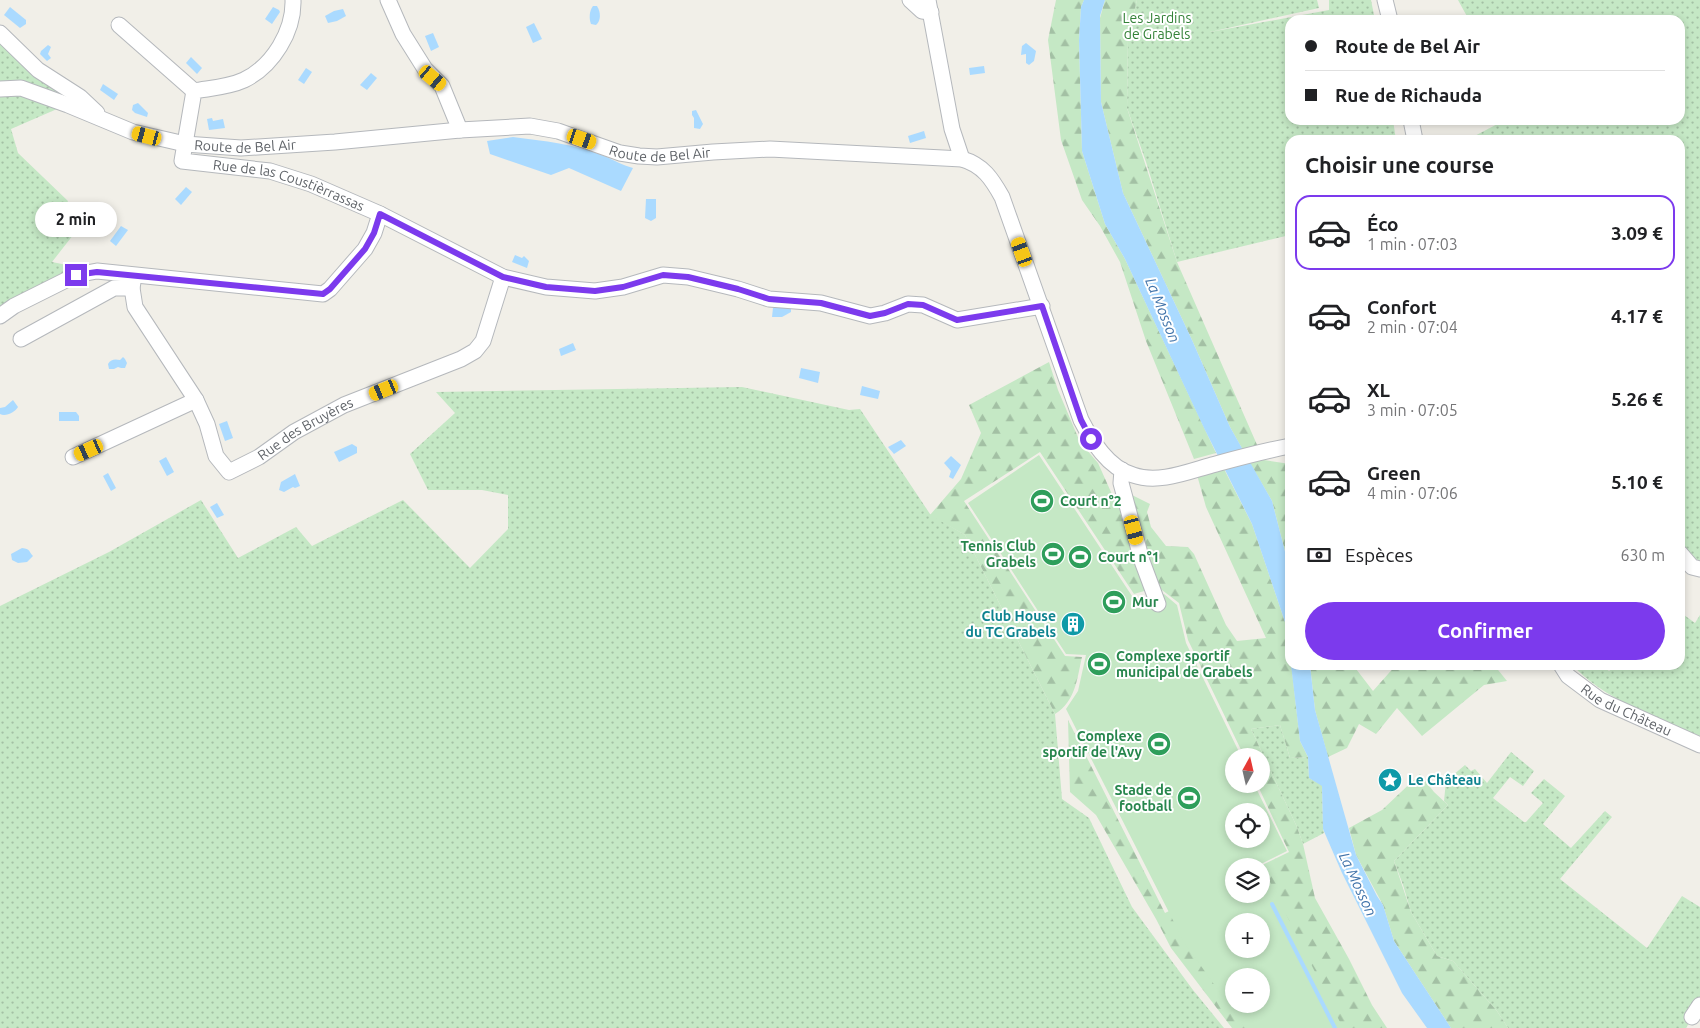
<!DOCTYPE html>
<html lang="fr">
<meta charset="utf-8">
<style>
body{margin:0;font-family:Ubuntu,sans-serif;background:#f6f6f6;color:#202124;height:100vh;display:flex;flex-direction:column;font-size:19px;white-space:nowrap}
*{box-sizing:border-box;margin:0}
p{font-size:16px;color:#757577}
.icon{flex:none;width:28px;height:28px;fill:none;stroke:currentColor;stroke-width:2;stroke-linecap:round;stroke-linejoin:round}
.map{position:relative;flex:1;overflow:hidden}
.side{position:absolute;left:1285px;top:135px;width:400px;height:535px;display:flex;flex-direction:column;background:#fff;border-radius:15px;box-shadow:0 2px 8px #0003}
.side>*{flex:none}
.top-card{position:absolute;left:1285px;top:15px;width:400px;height:110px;border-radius:15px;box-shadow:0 2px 8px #0003;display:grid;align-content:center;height:110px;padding:0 20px;background:#fff}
.needle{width:32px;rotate:8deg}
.buttons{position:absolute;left:1225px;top:748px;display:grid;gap:10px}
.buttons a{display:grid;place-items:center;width:45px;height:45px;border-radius:50%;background:#fff;box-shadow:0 2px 8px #0003;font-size:25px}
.end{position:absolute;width:22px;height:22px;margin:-11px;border:6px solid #7c3aed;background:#fff;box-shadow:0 0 0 2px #fff}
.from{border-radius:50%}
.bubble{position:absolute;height:35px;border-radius:18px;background:#fff;box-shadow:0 2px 8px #0003;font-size:16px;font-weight:600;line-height:35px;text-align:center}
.car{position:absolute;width:15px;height:30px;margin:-15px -8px;border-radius:6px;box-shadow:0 0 4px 1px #0007;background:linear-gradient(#f5c518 24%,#345 0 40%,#f5c518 0 76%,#345 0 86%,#f5c518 0)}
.top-card b{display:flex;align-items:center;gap:18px;height:48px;font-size:19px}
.top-card b+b{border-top:1px solid #e0e0e0}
.top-card i{width:12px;height:12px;background:#202124}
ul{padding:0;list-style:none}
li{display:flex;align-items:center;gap:15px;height:75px;margin:0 10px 8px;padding:0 10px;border:2px solid transparent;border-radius:15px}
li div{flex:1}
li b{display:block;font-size:19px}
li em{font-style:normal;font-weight:600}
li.active{border-color:#7c3aed}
li>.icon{width:45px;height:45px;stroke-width:1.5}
h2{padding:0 20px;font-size:22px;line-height:60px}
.pay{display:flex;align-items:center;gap:12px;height:55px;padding:0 20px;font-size:19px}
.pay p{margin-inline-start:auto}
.button{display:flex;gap:10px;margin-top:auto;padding:10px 20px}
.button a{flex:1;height:58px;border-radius:30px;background:#7c3aed;color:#fff;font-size:20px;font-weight:600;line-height:58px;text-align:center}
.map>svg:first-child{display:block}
.green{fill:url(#green-dots)}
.forest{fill:url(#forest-firs)}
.pitch{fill:#c5e8c5;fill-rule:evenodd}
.water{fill:#aadaff}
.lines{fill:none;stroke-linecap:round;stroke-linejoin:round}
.stream{stroke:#aadaff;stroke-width:4}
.minor-casing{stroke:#b5b8bc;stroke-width:17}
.minor{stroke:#fff;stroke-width:15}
.route{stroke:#7c3aed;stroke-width:6}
.labels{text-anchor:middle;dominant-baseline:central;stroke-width:4;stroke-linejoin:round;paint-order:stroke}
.park-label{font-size:14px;fill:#348238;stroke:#fff}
.street-label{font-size:14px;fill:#5f6368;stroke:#fff}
.leisure-label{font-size:14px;font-weight:bold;fill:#27864d;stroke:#fff;text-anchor:start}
.culture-label{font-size:14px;font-weight:bold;fill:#0d838f;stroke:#fff;text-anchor:end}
.water-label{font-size:15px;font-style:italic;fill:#4174aa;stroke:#fff}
</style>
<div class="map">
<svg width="1700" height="1028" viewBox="0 0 1700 1028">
<defs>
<pattern id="green-dots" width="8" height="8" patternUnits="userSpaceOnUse" patternTransform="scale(1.25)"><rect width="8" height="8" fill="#c5e8c5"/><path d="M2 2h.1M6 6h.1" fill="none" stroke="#a3c0a4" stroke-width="1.8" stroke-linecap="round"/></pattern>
<pattern id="forest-firs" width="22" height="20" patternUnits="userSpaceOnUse" patternTransform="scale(1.25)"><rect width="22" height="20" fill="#c5e8c5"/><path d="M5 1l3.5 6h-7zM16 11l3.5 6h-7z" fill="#a3c0a4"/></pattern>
</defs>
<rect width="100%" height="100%" fill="#f1efe8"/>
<g class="green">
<path d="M1137,0h180l2,8 -109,24 119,-22v-10h42l4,20h-85v100h103l3,20h-106v95l-113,27 -31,-100 -19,-54 1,-72z"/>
<path d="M1458,0h242v565l-2,-5 -6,-1 -12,3v-422h-213l38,-20h175v-100h-211z"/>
<path d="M0,26l30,30 48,32 -21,21 -46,20 7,24 50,48 -3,7 19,13 -32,41 30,6 -82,43z"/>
<path d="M742,387l107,23 11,-1 70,105 35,21 90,179 7,85 27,19 43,89 61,83 31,38h-1224v-422l109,-54 92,-52 37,58 58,-31 16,19 91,-46 67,68 38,-39v-34l-26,-5h-54l-18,-36 45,-41 -19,-21z"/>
<path d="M1680,612l15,11 5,-8v121c-38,-16 -101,-39 -127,-71h29l7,6 8,-6h63z"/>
<path d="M1280,725l10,33 18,-1 1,21 13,7 1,44 1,4 -21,11 -6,-17 -46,-98z"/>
<path d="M1511,752l23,19 -11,15 -13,-9 -17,21 31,24h2l17,-19 -12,-10 13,-14 21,17 -22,28 28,24 34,-37 7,6 -52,62 87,69 35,-52 18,11v92l-9,21 -5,8h-178l-11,-17 -44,-50 -16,-5 -26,-44 -8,-27 -9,-24 54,-56 -4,-4 2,-20 19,-16 6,6 4,-2 12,14z"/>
</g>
<g class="forest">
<path d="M1056,0h28l-3,7 -2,33 3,111 23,73 20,35 91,194 -22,6 -48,-118 -26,-79 -20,-36 -18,-26 -21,-60 -13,-100z"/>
<path d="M1105,0h32l-9,36 -1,72 50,154 81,185 -14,5 -14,-25 -38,-87 -69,-147 -22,-91 -1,-84z"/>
<path d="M1049,362l9,28 22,52 18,21 17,38 13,-8 22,11 -3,8 4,15 15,19 22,1 6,7 32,71 11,16 29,-3 -60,-131 -9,-32 27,-6 28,55 35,104 13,113 8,16 -18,1 -10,-33 -29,4 46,98 6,17 12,54 34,61 23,46 15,23h-47l-80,-162 29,-14 -32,-68h4v-28h-17l-56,-116 -9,-37 -21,-16 -24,7 -94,-142 -76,49 101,155 17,1c-5,21 -6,44 -27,57l-90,-179 -35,-20 31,-36 20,-46 -12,-28z"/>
<path d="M1264,460l26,4v107l-18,-70 -22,-38 5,-2z"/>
<path d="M1310,665h43l20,26 23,-26h98l13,16 -23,4 -62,51 -25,-28 -21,26 -17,-10 -12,24 -19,9 -13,-47z"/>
<path d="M1068,720l97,193 69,-34v15l-29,20 29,62v28l30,24h-32l-61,-80 -15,-29 -60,-104 -26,-23z"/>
<path d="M1420,774l14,18 14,13 -54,56 17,51 26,44 16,5 44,50 11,17h-57l-57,-87 -11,-36 -27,-50 -7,-27 33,-18z"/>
</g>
<path class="pitch" d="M1039,455l93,141 16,4 16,-6 13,11 9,38 55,113h-7v28h20l33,67 -26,13 82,164h-98l-61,-86 -118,-233 12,-18 8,-36 -20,-1 -98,-151zM1234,811h27v28h-27zM1234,866h27v28h-27zM1234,921h27v28h-27zM1234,976h27v28h-27z"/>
<g class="water">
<path d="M1084,0h21l-5,16 1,86 22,91 69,147 38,87 42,74 18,70v86l-3,-29 -35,-104 -48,-96 -79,-169 -20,-35 -23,-73 -3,-111 2,-33z"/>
<path d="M593,6h4c4,6 4,15 -1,19l-5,-1c-2,-5 -2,-13 2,-18z"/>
<path d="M10,7l16,13v4l-6,4 -16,-13z"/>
<path d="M273,7l6,3 1,2 -8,12 -7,-5z"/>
<path d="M343,9l3,7 -9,5 -9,2 -3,-7 9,-5z"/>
<path d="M534,23l8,16 -9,4 -7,-16z"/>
<path d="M433,33l6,14 -8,4 -6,-15z"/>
<path d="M1026,43l10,8 -2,10 -5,4 -3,-2v-9l-5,1 1,-9z"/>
<path d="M48,45l3,2 -3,7 3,4 -4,3 -7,-7 1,-3z"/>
<path d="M191,57l11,11 -5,6 -11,-11z"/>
<path d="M984,66l1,7 -15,2 -1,-7z"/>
<path d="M306,68l6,4 -8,12 -6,-4z"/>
<path d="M371,73l6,5 -10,12 -7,-5z"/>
<path d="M103,84l15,10 -4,6 -14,-10z"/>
<path d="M138,103l10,10 -1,4 -12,-4 -3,-3 1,-5z"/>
<path d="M696,110l7,14 -3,5 -6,-1v-10l-2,-3v-4z"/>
<path d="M212,118l1,3 10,-2 2,9 -16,2 -2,-11z"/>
<path d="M924,131l2,7 -16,5 -2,-7z"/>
<path d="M513,137c30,4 63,7 91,19 10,4 18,9 29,12l-12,23 -52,-23 -18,7 -61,-21 -3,-13z"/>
<path d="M186,187l6,5 -11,13 -6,-6z"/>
<path d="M646,199h10v19l-5,3 -6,-3z"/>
<path d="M121,226l7,4 -12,16 -6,-5z"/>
<path d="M515,255l7,3 2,-2 5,5 -2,7 -15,-6z"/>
<path d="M791,307v5l-9,5h-10l1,-9z"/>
<path d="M573,343l3,7 -15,6 -2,-7z"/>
<path d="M123,357l2,2 2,4 -2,5h-4l-3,-1 -4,2h-5l-1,-5c3,-5 7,-5 12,-4z"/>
<path d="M801,368l19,4 -2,11 -19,-5z"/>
<path d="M862,386l18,5 -2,8 -18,-4z"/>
<path d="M13,400l5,7c-3,5 -12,10 -18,7v-6l5,-1z"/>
<path d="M59,412h17l3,4v5h-20z"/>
<path d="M227,421l6,17 -8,3 -6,-17z"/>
<path d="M901,440l5,6 -12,8 -6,-7z"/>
<path d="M352,444l5,3v6l-18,9 -5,-10z"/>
<path d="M951,456l10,9 -8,14 -4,-2 2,-6 -7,-8z"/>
<path d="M166,457l8,15 -7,4 -8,-15z"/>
<path d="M108,473l8,15 -5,3 -8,-15z"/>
<path d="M295,474l5,12 -5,2 -2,-1 -9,5 -5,-2 2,-8z"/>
<path d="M217,503l7,12 -7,3 -7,-11z"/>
<path d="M22,548c9,1 6,3 11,8l-6,6 -9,1 -6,-3 -1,-6z"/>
<path d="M1291,665h19l5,45 41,145 21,41 6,9 11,36 57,87h-24l-25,-35 -60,-120 -19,-44 -1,-43 -13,-8 -1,-21 -8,-16z"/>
</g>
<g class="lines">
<path class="stream" d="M1272,904l63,124"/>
<g class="minor-casing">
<g id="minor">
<path id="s1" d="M293,0c1,31 -20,66 -49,80 -15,7 -33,8 -50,11l-12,70 88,10 41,13 69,30 123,63 43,10 49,4 28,-4 40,-12 25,2 50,12 31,10 52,4 49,13 15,-3 23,-9 15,1 34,15 85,-14"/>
<path d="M388,0l15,34 22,35 17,17 18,44"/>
<path d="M910,0l12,11 9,1"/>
<path d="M928,0l24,129 10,30"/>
<path d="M1385,0l5,20"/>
<path d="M119,25l75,66"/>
<path d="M0,33l38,37 42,27 17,16"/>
<path id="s2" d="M0,89l21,-1 47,17 65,27 52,12 56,4 94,-6 125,-12 70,-4 28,5 62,22 19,3 18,1 56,-5 57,-3 192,10c21,6 30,20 40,38l79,223c11,21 27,48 52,55 25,9 54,-3 79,-10 26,-7 51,-14 78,-19"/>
<path d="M1411,120l4,20"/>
<path id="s3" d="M134,276l-2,12 3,19 61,93 11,24 9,32 13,16 30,-15 35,-25 50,-27 117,-46 14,-8 8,-10 20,-64"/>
<path d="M0,316l14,-10 62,-31 21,-4 226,23 7,-5 35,-40 9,-16 6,-19"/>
<path d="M21,339l93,-51h18"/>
<path d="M73,457l123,-57"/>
<path d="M1122,470l-1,13 21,78 16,43"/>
<path d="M1680,553l12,14 8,2"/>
<path id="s4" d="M1561,665l7,11 32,24 100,45"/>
<path d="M1692,1017l8,-12"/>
</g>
</g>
<use href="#minor" class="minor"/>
</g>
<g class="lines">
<path class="route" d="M76,275l21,-3 226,22 7,-5 35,-40 9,-16 6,-19 123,63 43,10 49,4 28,-4 40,-12 25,2 50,12 31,10 52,4 49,13 15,-3 23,-9 15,1 34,15 85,-14 39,114 10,19"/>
</g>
<defs>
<g id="stadium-disc" transform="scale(1.25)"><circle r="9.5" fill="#2e9e5b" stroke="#fff"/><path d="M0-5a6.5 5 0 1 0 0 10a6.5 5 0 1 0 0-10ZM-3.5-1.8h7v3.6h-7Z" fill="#fff"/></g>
<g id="building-disc" transform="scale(1.25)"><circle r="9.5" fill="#0f9aa8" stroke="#fff"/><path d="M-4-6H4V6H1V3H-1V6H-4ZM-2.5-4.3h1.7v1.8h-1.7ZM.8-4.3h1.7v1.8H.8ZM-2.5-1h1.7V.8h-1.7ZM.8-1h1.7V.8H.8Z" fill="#fff"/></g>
<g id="sight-disc" transform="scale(1.25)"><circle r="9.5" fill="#0f9aa8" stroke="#fff"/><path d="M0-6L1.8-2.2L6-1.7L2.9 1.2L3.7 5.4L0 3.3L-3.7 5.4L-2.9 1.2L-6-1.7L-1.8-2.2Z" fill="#fff"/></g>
</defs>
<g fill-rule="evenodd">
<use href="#stadium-disc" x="1042" y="501"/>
<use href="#stadium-disc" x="1053" y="554"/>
<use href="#stadium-disc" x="1080" y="557"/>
<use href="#stadium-disc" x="1114" y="602"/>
<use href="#building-disc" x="1073" y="624"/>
<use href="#stadium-disc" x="1099" y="664"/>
<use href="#stadium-disc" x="1159" y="744"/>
<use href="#sight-disc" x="1390" y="780"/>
<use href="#stadium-disc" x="1189" y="798"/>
</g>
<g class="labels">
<g class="park-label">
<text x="1157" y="18">Les Jardins<tspan x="1157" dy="16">de Grabels</tspan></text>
</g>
<g class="street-label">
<text stroke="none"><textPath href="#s2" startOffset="255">Route de Bel Air</textPath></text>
<text stroke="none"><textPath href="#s2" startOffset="675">Route de Bel Air</textPath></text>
<text stroke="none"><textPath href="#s1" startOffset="331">Rue de las Coustièrrassas</textPath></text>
<text stroke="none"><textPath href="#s3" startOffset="311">Rue des Bruyères</textPath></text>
<text stroke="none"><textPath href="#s4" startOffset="81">Rue du Château</textPath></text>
</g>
<g class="leisure-label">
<text x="1060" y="501">Court n°2</text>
<text x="1036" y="546" text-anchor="end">Tennis Club<tspan x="1036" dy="16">Grabels</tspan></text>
<text x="1098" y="557">Court n°1</text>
<text x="1132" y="602">Mur</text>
<text x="1116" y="656">Complexe sportif<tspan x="1116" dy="16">municipal de Grabels</tspan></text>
<text x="1142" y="736" text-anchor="end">Complexe<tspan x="1142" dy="16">sportif de l'Avy</tspan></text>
<text x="1172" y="790" text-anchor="end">Stade de<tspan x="1172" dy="16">football</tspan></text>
</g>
<g class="culture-label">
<text x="1056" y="616">Club House<tspan x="1056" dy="16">du TC Grabels</tspan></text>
<text x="1408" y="780" text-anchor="start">Le Château</text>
</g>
<g class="water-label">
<text transform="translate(1163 310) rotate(68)">La Mosson</text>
<text transform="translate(1358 884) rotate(65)">La Mosson</text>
</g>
</g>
</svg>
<div class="buttons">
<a><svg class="needle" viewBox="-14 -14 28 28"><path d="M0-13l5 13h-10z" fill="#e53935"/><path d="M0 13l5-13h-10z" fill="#757577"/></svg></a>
<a><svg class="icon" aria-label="locate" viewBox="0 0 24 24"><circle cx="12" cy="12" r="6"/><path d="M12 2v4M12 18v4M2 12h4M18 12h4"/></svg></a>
<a><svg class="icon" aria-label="layers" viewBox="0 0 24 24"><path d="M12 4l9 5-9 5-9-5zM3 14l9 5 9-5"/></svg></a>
<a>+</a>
<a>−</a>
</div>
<i class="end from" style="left:1091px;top:439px"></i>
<i class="end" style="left:76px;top:275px"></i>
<div class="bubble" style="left:35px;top:202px;width:82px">2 min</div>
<i class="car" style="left:433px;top:78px;rotate:130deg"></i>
<i class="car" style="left:147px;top:136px;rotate:285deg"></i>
<i class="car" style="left:582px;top:139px;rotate:109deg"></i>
<i class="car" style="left:1022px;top:252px;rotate:340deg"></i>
<i class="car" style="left:384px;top:390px;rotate:248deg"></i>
<i class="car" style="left:89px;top:450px;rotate:246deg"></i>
<i class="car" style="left:1134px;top:530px;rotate:165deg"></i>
<div class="top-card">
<b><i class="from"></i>Route de Bel Air</b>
<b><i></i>Rue de Richauda</b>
</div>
<section class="side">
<h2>Choisir une course</h2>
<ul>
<li class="active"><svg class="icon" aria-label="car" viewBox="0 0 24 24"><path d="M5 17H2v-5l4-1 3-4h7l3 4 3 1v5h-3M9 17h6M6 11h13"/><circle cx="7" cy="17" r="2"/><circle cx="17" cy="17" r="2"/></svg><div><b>Éco</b><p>1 min · 07:03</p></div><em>3.09 €</em></li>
<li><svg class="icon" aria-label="car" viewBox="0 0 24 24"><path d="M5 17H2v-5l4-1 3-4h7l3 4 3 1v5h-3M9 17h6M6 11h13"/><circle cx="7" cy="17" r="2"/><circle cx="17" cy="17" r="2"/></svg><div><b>Confort</b><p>2 min · 07:04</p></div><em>4.17 €</em></li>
<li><svg class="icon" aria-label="car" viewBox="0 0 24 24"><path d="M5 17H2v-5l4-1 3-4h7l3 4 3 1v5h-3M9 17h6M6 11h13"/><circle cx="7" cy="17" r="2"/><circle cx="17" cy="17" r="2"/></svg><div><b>XL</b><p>3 min · 07:05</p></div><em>5.26 €</em></li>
<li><svg class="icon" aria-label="car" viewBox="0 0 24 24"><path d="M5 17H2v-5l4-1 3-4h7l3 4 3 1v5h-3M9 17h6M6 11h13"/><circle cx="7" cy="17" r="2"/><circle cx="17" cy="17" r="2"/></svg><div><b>Green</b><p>4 min · 07:06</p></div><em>5.10 €</em></li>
</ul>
<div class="pay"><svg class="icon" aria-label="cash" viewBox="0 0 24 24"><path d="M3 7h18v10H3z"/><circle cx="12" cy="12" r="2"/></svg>Espèces<p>630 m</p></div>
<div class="button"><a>Confirmer</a></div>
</section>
</div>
